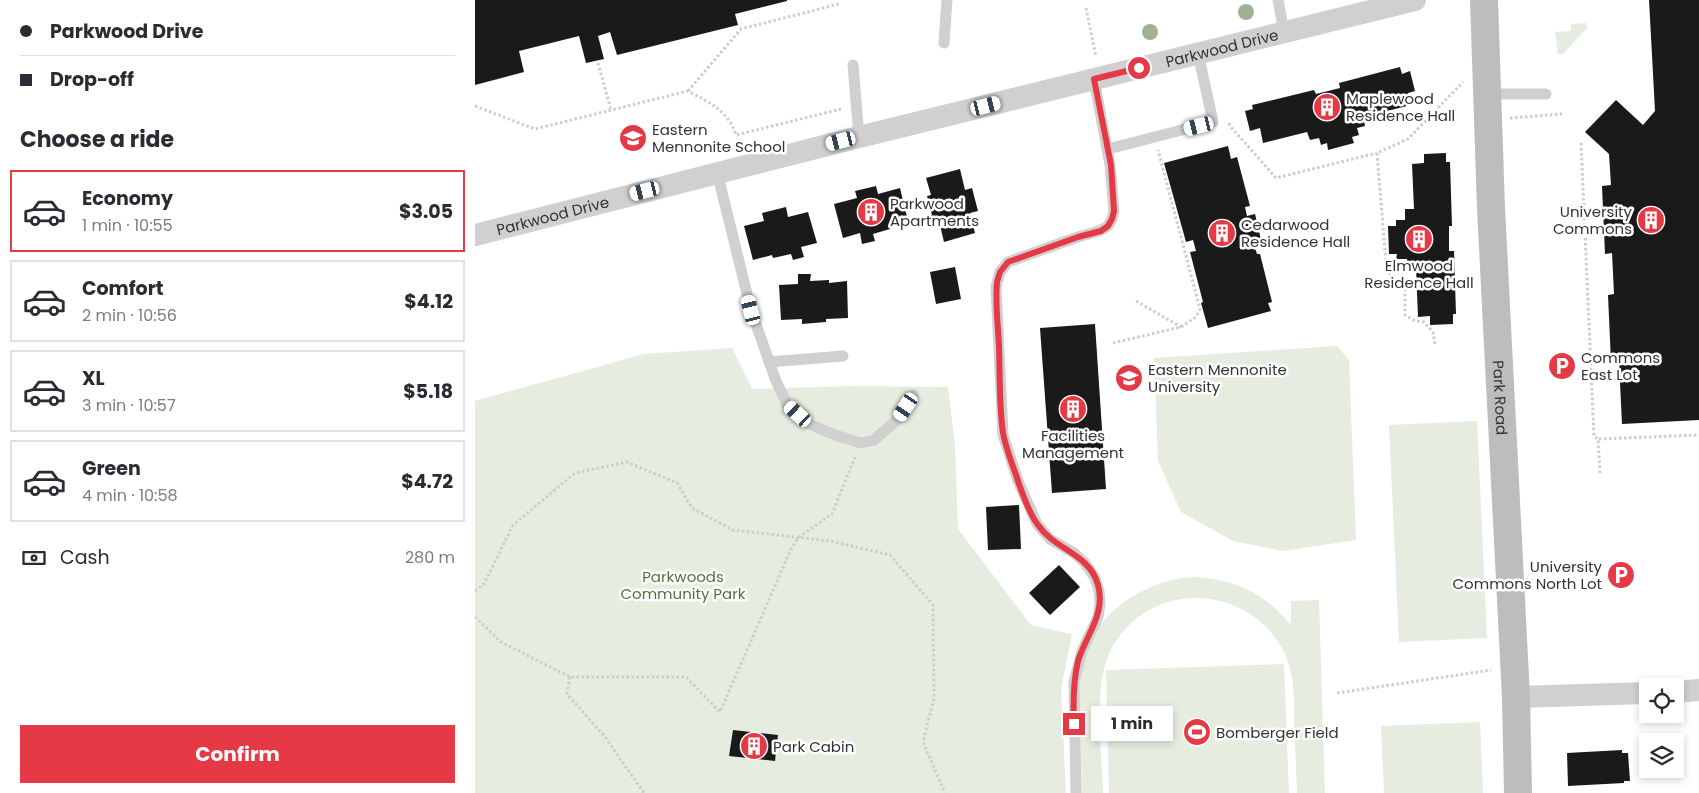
<!DOCTYPE html>
<meta charset="utf-8">
<style>
body{margin:0;font-family:Poppins,sans-serif;background:#f2f2f3;color:#2b2b33;height:100vh;display:flex;flex-direction:column;font-size:19px;white-space:nowrap}
*{box-sizing:border-box;margin:0}
p{font-size:16px;color:#7c7c81}
.icon{flex:none;width:28px;height:28px;fill:none;stroke:currentColor;stroke-width:2;stroke-linecap:round;stroke-linejoin:round}
.map{position:relative;flex:1;overflow:hidden}
.sheet{display:flex;flex-direction:column;background:#fff;width:475px}
.sheet>*{flex:none}
.top-card{display:grid;align-content:center;height:110px;padding:0 20px;background:#fff}
.fabs{position:absolute;left:1164px;top:678px;display:grid;gap:10px}
.fabs a{display:grid;place-items:center;width:45px;height:45px;border-radius:0px;background:#fff;box-shadow:0 2px 8px #0003;font-size:25px}
.end{position:absolute;width:22px;height:22px;margin:-11px;border:6px solid #e63946;background:#fff;box-shadow:0 0 0 2px #fff}
.from{border-radius:50%}
.bubble{position:absolute;height:35px;border-radius:0px;background:#fff;box-shadow:0 2px 8px #0003;font-size:16px;font-weight:700;line-height:35px;text-align:center}
.car{position:absolute;width:15px;height:30px;margin:-15px -8px;border-radius:6px;box-shadow:0 0 4px 1px #0007;background:linear-gradient(#fff 24%,#345 0 40%,#fff 0 76%,#345 0 86%,#fff 0)}
.top-card b{display:flex;align-items:center;gap:18px;height:48px;font-size:19px}
.top-card b+b{border-top:1px solid #e1e1e2}
.top-card i{width:12px;height:12px;background:#2b2b33}
ul{padding:0;list-style:none}
li{display:flex;align-items:center;gap:15px;height:82px;margin:0 10px 8px;padding:0 10px;border:2px solid #e1e1e2;border-radius:0px}
li div{flex:1}
li b{display:block;font-size:19px}
li em{font-style:normal;font-weight:700}
li.active{border-color:#e63946}
li>.icon{width:45px;height:45px;stroke-width:1.5}
h2{padding:0 20px;font-size:22px;line-height:60px}
.pay{display:flex;align-items:center;gap:12px;height:55px;padding:0 20px;font-size:19px}
.pay p{margin-inline-start:auto}
.action{display:flex;gap:10px;margin-top:auto;padding:10px 20px}
.action a{flex:1;height:58px;border-radius:0px;background:#e63946;color:#fff;font-size:20px;font-weight:700;line-height:58px;text-align:center}
main{display:flex;flex:1;min-height:0}
.map>svg:first-child{display:block}
.green{fill:#e6ecdf}
.building{fill:#1a1a1a}
.lines{fill:none;stroke-linecap:round;stroke-linejoin:round}
.path{stroke:#cdcdcd;stroke-width:3;stroke-dasharray:2.5 2.5;stroke-linecap:butt}
.lane{stroke:#d0d0d0;stroke-width:11}
.street{stroke:#d0d0d0;stroke-width:22}
.secondary{stroke:#bdbdbd;stroke-width:28}
.tree{fill:#a2b095}
.route{stroke:#e63946;stroke-width:6}
.labels{text-anchor:middle;dominant-baseline:central;stroke-width:5;stroke-linejoin:round;paint-order:stroke}
.street-label{font-size:15px;fill:#333;stroke:#fff}
.poi-label{font-size:15px;fill:#333;stroke:#fff;text-anchor:start}
.park-label{font-size:15px;fill:#56703f;stroke:#fff}
</style>
<main>
<section class="sheet">
<div class="top-card">
<b><i class="from"></i>Parkwood Drive</b>
<b><i></i>Drop-off</b>
</div>
<h2>Choose a ride</h2>
<ul>
<li class="active"><svg class="icon" aria-label="car" viewBox="0 0 24 24"><path d="M5 17H2v-5l4-1 3-4h7l3 4 3 1v5h-3M9 17h6M6 11h13"/><circle cx="7" cy="17" r="2"/><circle cx="17" cy="17" r="2"/></svg><div><b>Economy</b><p>1 min · 10:55</p></div><em>$3.05</em></li>
<li><svg class="icon" aria-label="car" viewBox="0 0 24 24"><path d="M5 17H2v-5l4-1 3-4h7l3 4 3 1v5h-3M9 17h6M6 11h13"/><circle cx="7" cy="17" r="2"/><circle cx="17" cy="17" r="2"/></svg><div><b>Comfort</b><p>2 min · 10:56</p></div><em>$4.12</em></li>
<li><svg class="icon" aria-label="car" viewBox="0 0 24 24"><path d="M5 17H2v-5l4-1 3-4h7l3 4 3 1v5h-3M9 17h6M6 11h13"/><circle cx="7" cy="17" r="2"/><circle cx="17" cy="17" r="2"/></svg><div><b>XL</b><p>3 min · 10:57</p></div><em>$5.18</em></li>
<li><svg class="icon" aria-label="car" viewBox="0 0 24 24"><path d="M5 17H2v-5l4-1 3-4h7l3 4 3 1v5h-3M9 17h6M6 11h13"/><circle cx="7" cy="17" r="2"/><circle cx="17" cy="17" r="2"/></svg><div><b>Green</b><p>4 min · 10:58</p></div><em>$4.72</em></li>
</ul>
<div class="pay"><svg class="icon" aria-label="cash" viewBox="0 0 24 24"><path d="M3 7h18v10H3z"/><circle cx="12" cy="12" r="2"/></svg>Cash<p>280 m</p></div>
<div class="action"><a>Confirm</a></div>
</section>
<div class="map">
<svg width="1224" height="793" viewBox="0 0 1224 793">
<rect width="100%" height="100%" fill="#fff"/>
<g class="green">
<path d="M1111,23l1,3 -1,3 -23,25h-5l-3,-22 16,-1v-7z"/>
<path d="M862,346l12,14 7,180 -73,11 -50,-10 -52,-29 -23,-51 -4,-103z"/>
<path d="M257,348l20,41 96,-3 100,1 7,59 3,83 73,96 41,9 -11,55 5,104h-591v-392l169,-47z"/>
<path d="M1002,421l10,217 -88,4 -10,-217z"/>
<path d="M718,577c41,2 71,15 98,48v-24l28,-1 6,193h-28c-1,-25 -2,-51 -3,-76 0,-18 0,-36 -5,-53 -29,-82 -143,-90 -180,-10 -16,34 -7,101 -6,139h-21l-3,-105c2,-16 5,-31 11,-45 17,-39 62,-63 103,-66z"/>
<path d="M809,664l5,129h-180l-3,-123z"/>
<path d="M1005,722l3,71h-99l-3,-67z"/>
</g>
<g class="building">
<path d="M0,0h312v1l-52,13 3,11 -121,30 -7,-23 -12,4 6,23 -18,4 -7,-27 -60,15 5,21 -49,13z"/>
<path d="M1174,0h50v420l-77,4 -3,-62h-8l-3,-67 6,-1 -2,-41 -7,1 -3,-68 9,-1 -2,-31 -24,-22 31,-32 27,25 12,-14z"/>
<path d="M925,67l2,7 8,-3 5,20 -7,2 3,12 -48,12 2,9 -8,2 2,7 -7,2 2,6 -26,7 -1,-7 -6,2 -2,-7 -9,2 -3,-8 -44,11 -3,-15 -10,3 -5,-20 8,-2 -1,-4 62,-15 2,4 24,-6 -1,-5z"/>
<path d="M753,146l3,13 6,-2 13,49 -5,1 2,9 8,-2 6,26 -8,2 4,12h3l12,48 -4,1 3,8 -63,17 -7,-25 2,-1 -13,-50 6,-1 -3,-11 -7,2 -22,-79z"/>
<path d="M971,153v9h4l2,64h-3v25h5l2,63h-3v10l-23,1v-9l-12,1 -2,-49 -9,1v-10h-11l1,-5h-8l-1,-28h8v-6h9v-11h9l-2,-45 12,-1v-9z"/>
<path d="M485,169l5,21 7,-2 6,23 -8,2 5,20 -31,9 -4,-17 -11,3 -3,-12 6,-1 -5,-19 4,-1 -5,-17z"/>
<path d="M401,186l2,8 22,-6 8,33 -19,5 1,3 -17,5 2,7 -13,3 -2,-11 -17,5 -9,-34 23,-6 -2,-7z"/>
<path d="M311,207l2,10 20,-5 9,31 -16,4 3,10 -11,3 -2,-6 -18,4 -1,-3 -19,5 -9,-34 20,-5 -2,-8z"/>
<path d="M480,267l6,32 -25,5 -6,-32z"/>
<path d="M323,274h13l-1,7 19,-1v3l18,-2 1,37 -22,1v3l-24,2v-5l-21,1 -2,-35 19,-1z"/>
<path d="M620,324l11,165 -54,4 -12,-165z"/>
<path d="M544,505l2,44 -33,1 -2,-43z"/>
<path d="M584,565l21,22 -30,28 -21,-22z"/>
<path d="M258,730l45,5 -3,26 -46,-5z"/>
<path d="M1147,750v3h6l2,28h-6v2l-56,3 -1,-33z"/>
</g>
<g class="lines">
<g class="path">
<path d="M611,8l10,49"/>
<path d="M123,63l13,47"/>
<path d="M213,91l53,-62 98,-25"/>
<path d="M0,106l60,23 153,-38c23,13 39,18 48,44l105,-26"/>
<path d="M1035,118l52,-4"/>
<path d="M754,123l1,3 46,52 101,-25"/>
<path d="M1106,143l13,293 4,3"/>
<path d="M661,301l45,26"/>
<path d="M638,343l68,-16 15,-10 4,-8 -42,-159"/>
<path d="M960,344l-2,-12 -9,-10 -9,-1 -10,-6v-29l-14,-8 -5,-15 -9,-110 31,-14 55,-57"/>
<path d="M1125,473l-2,-34 101,-4"/>
<path d="M0,591l9,-7 29,-59 62,-52 52,-11 50,21 15,25 41,22 97,11 60,14 43,50 1,93 -11,44 22,51"/>
<path d="M0,617l26,25 69,35h116l34,35 72,-165 7,-10 33,-23 23,-57"/>
<path d="M95,677l-3,17 38,43 39,56"/>
<path d="M862,693l154,-23"/>
</g>
<g class="lane">
<path d="M803,0l6,32"/>
<path d="M469,43l3,-43"/>
<path d="M378,65l6,72"/>
<path d="M1013,94h58"/>
<path d="M633,149l105,-27 -15,-69"/>
<path d="M242,172l34,138 25,71 11,23 22,20 26,11 26,8 13,-3 24,-21 15,-24"/>
<path d="M294,362l74,-6"/>
<path d="M601,793l-2,-111 8,-31 16,-34 2,-13 -1,-13 -4,-13 -10,-15 -11,-10 -24,-14 -13,-15 -19,-43 -15,-46 -7,-148 4,-15 8,-10 70,-25 21,-6 9,-5 4,-7 2,-8 -4,-46 -16,-86"/>
</g>
<g class="street">
<path id="s1" d="M0,235l384,-98 556,-137"/>
<path d="M1200,692l24,-2"/>
<path d="M1041,697l131,-4"/>
</g>
<path class="secondary" id="s2" d="M1009,0l7,208 25,489 2,96"/>
</g>
<g class="tree">
<circle cx="771" cy="12" r="8"/>
<circle cx="675" cy="32" r="8"/>
</g>
<g class="lines">
<path class="route" d="M599,724c-1,-21 -1,-42 4,-63 8,-26 28,-47 20,-76 -8,-31 -43,-35 -60,-60 -9,-12 -14,-27 -19,-41 -5,-16 -13,-34 -16,-51 -4,-28 -3,-58 -4,-87 -1,-21 -4,-43 -2,-64l3,-10 8,-10 70,-25 23,-6 7,-5 4,-7 2,-8 -3,-46 -17,-86 45,-11"/>
</g>
<defs>
<g id="building-disc" transform="scale(1.4375)"><circle r="9.5" fill="#e63946" stroke="#fff"/><path d="M-4-6H4V6H1V3H-1V6H-4ZM-2.5-4.3h1.7v1.8h-1.7ZM.8-4.3h1.7v1.8H.8ZM-2.5-1h1.7V.8h-1.7ZM.8-1h1.7V.8H.8Z" fill="#fff"/></g>
<g id="school-disc" transform="scale(1.4375)"><circle r="9.5" fill="#e63946" stroke="#fff"/><path d="M0-5L7-2L0 1L-7-2ZM-4 1L0 2.5L4 1V4Q0 6-4 4Z" fill="#fff"/></g>
<g id="parking-disc" transform="scale(1.4375)"><circle r="9.5" fill="#e63946" stroke="#fff"/><path d="M-3.5-5.5H1a3.5 3.5 0 0 1 0 7H-1V5.5H-3.5ZM-1-3.4V-.6H.8a1.4 1.4 0 0 0 0-2.8Z" fill="#fff"/></g>
<g id="university-disc" transform="scale(1.4375)"><circle r="9.5" fill="#e63946" stroke="#fff"/><path d="M0-5L7-2L0 1L-7-2ZM-4 1L0 2.5L4 1V4Q0 6-4 4Z" fill="#fff"/></g>
<g id="stadium-disc" transform="scale(1.4375)"><circle r="9.5" fill="#e63946" stroke="#fff"/><path d="M0-5a6.5 5 0 1 0 0 10a6.5 5 0 1 0 0-10ZM-3.5-1.8h7v3.6h-7Z" fill="#fff"/></g>
</defs>
<g fill-rule="evenodd">
<use href="#building-disc" x="852" y="107"/>
<use href="#school-disc" x="158" y="138"/>
<use href="#building-disc" x="396" y="212"/>
<use href="#building-disc" x="1176" y="220"/>
<use href="#building-disc" x="747" y="233"/>
<use href="#building-disc" x="944" y="239"/>
<use href="#parking-disc" x="1087" y="366"/>
<use href="#university-disc" x="654" y="378"/>
<use href="#building-disc" x="598" y="409"/>
<use href="#parking-disc" x="1146" y="575"/>
<use href="#stadium-disc" x="722" y="732"/>
<use href="#building-disc" x="279" y="746"/>
</g>
<g class="labels">
<g class="street-label">
<text stroke="none"><textPath href="#s1" startOffset="770">Parkwood Drive</textPath></text>
<text stroke="none"><textPath href="#s1" startOffset="80">Parkwood Drive</textPath></text>
<text stroke="none"><textPath href="#s2" startOffset="398">Park Road</textPath></text>
</g>
<g class="poi-label">
<text x="871" y="98">Maplewood<tspan x="871" dy="17">Residence Hall</tspan></text>
<text x="177" y="129">Eastern<tspan x="177" dy="17">Mennonite School</tspan></text>
<text x="415" y="203">Parkwood<tspan x="415" dy="17">Apartments</tspan></text>
<text x="1157" y="211" text-anchor="end">University<tspan x="1157" dy="17">Commons</tspan></text>
<text x="766" y="224">Cedarwood<tspan x="766" dy="17">Residence Hall</tspan></text>
<text x="944" y="265" text-anchor="middle">Elmwood<tspan x="944" dy="17">Residence Hall</tspan></text>
<text x="1106" y="357">Commons<tspan x="1106" dy="17">East Lot</tspan></text>
<text x="673" y="369">Eastern Mennonite<tspan x="673" dy="17">University</tspan></text>
<text x="598" y="435" text-anchor="middle">Facilities<tspan x="598" dy="17">Management</tspan></text>
<text x="1127" y="566" text-anchor="end">University<tspan x="1127" dy="17">Commons North Lot</tspan></text>
<text x="741" y="732">Bomberger Field</text>
<text x="298" y="746">Park Cabin</text>
</g>
<g class="park-label">
<text x="208" y="576">Parkwoods<tspan x="208" dy="17">Community Park</tspan></text>
</g>
</g>
</svg>
<div class="fabs">
<a><svg class="icon" aria-label="locate" viewBox="0 0 24 24"><circle cx="12" cy="12" r="6"/><path d="M12 2v4M12 18v4M2 12h4M18 12h4"/></svg></a>
<a><svg class="icon" aria-label="layers" viewBox="0 0 24 24"><path d="M12 4l9 5-9 5-9-5zM3 14l9 5 9-5"/></svg></a>
</div>
<i class="end from" style="left:664px;top:68px"></i>
<i class="end" style="left:599px;top:724px"></i>
<div class="bubble" style="left:616px;top:706px;width:82px">1 min</div>
<i class="car" style="left:511px;top:106px;rotate:76deg"></i>
<i class="car" style="left:724px;top:126px;rotate:256deg"></i>
<i class="car" style="left:366px;top:141px;rotate:256deg"></i>
<i class="car" style="left:170px;top:191px;rotate:256deg"></i>
<i class="car" style="left:276px;top:310px;rotate:346deg"></i>
<i class="car" style="left:431px;top:407px;rotate:213deg"></i>
<i class="car" style="left:323px;top:414px;rotate:312deg"></i>
</div>
</main>
